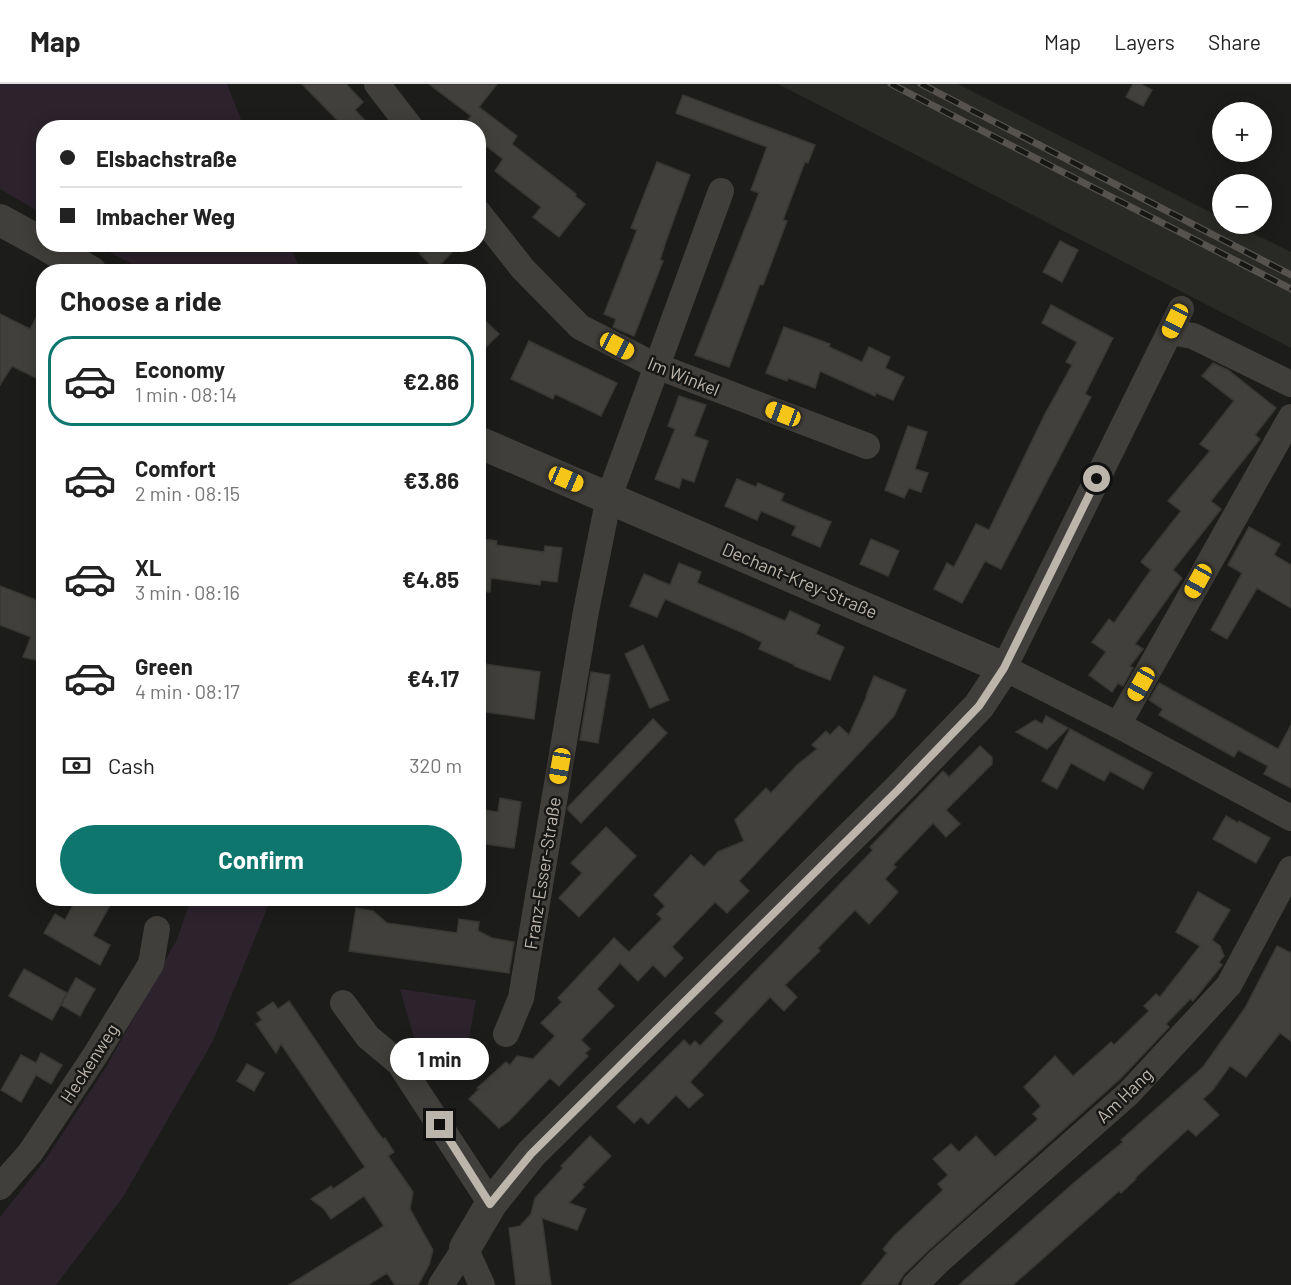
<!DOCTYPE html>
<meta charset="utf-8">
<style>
body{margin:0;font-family:Barlow,sans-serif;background:#f2f2f2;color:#222;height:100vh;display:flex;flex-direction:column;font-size:22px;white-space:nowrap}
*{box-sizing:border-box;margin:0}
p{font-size:20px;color:#767676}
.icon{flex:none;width:33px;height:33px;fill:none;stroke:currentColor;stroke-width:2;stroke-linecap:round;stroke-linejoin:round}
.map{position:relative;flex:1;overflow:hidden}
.sheet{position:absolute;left:36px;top:180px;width:450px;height:642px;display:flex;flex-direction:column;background:#fff;border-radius:24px;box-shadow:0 3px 15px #0003}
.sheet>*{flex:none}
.top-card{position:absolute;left:36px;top:36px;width:450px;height:132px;border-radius:24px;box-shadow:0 3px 15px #0003;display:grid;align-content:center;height:132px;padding:0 24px;background:#fff}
.controls{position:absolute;left:1212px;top:18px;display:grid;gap:12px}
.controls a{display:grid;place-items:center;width:60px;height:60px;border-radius:50%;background:#fff;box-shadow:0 3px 15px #0003;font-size:30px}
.end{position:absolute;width:27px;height:27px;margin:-14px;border:8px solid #bcb5ac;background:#111;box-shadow:0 0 0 3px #111}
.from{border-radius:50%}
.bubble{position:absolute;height:42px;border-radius:21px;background:#fff;box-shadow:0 3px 15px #0003;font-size:20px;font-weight:700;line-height:42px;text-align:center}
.car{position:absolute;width:18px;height:36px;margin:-18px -9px;border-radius:8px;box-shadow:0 0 4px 2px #0007;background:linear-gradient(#f5c518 24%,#345 0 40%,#f5c518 0 76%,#345 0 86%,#f5c518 0)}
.top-card b{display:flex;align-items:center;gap:21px;height:57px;font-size:22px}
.top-card b+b{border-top:2px solid #e0e0e0}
.top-card i{width:15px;height:15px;background:#222}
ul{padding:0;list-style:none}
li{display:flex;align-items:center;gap:18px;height:90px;margin:0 12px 9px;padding:0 12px;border:3px solid transparent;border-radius:24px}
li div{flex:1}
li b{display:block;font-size:22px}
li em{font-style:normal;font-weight:700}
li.current{border-color:#0f766e}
li>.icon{width:54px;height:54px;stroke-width:1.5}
h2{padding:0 24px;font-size:27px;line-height:72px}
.pay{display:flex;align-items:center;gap:15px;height:66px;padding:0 24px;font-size:22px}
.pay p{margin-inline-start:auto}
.button{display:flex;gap:12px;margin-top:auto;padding:12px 24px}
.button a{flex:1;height:69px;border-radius:36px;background:#0f766e;color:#fff;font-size:24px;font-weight:700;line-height:69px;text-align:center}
header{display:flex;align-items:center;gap:36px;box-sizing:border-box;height:84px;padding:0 30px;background:#fff;border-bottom:2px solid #e0e0e0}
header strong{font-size:28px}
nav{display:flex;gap:33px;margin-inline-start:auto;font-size:21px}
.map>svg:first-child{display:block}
.built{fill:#292926}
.green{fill:#2c232c}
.building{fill:#41403c;stroke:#383734;stroke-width:1.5}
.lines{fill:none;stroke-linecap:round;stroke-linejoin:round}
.minor{stroke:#413f3b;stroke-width:26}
.tertiary{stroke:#413f3b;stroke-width:32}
.rail-casing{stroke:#56534e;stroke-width:7}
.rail{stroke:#171715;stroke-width:4.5;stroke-dasharray:14;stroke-linecap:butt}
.route{stroke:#bcb5ac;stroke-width:8}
.labels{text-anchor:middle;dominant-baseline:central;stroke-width:5;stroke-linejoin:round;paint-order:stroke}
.street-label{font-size:18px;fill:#bcb5ac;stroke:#171715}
</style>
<header>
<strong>Map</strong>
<nav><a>Map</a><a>Layers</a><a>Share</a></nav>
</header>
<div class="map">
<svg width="1291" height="1201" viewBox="0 0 1291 1201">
<rect width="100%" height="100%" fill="#1c1c1a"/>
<path class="built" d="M778,0h180l264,134v6h12l57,28v96z"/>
<g class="green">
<path d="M0,0h227l17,43 -200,1 -1,86 -43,-25z"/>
<path d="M95,161h195l11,26h-155z"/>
<path d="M191,815h80l-58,142 -90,156 -67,88h-56v-68l46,-58 62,-95 69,-125z"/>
<path d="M400,905l76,11 -8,43 -16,14 -38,-19z"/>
</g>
<g class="building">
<path d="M302,0h44l17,18 -8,8 17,18h-27z"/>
<path d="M429,0h68l-18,23 38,29 -5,8 64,50 -1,2 10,8 -26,33 -26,-20 8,-10 -46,-36 8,-12 -25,-19v-12h-16l9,-12z"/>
<path d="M1133,0h8l11,6 -9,16 -17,-9z"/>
<path d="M683,11l132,50 -7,18 -3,-1 -22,58 4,1 -24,64 -3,-1 -31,83 -34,-12 64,-162 -8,-3 16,-43 -91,-34z"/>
<path d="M657,78l33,13 -24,66 -6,19 3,1 -29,75 -21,-9 3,-8 -12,-5 33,-84 -6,-2z"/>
<path d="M1060,157l18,9 -16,32 -19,-10z"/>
<path d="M411,160h49l-25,26z"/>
<path d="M44,219v79l-32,-16 -12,19v-71l30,15z"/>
<path d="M1051,221l62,33 -28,56 6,3 -90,172 -16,-8 -23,42 -28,-14 13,-26 7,4 22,-43 13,6 56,-116 27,-49 -6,-3 11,-20 -35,-19z"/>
<path d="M478,230l21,20 -21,21z"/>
<path d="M784,243l46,17 -1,3 33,15 7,-15 21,10 -5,11 19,9 -11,23 -17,-7 -1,3 -55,-25 -5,17 -27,-10 -1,3 -21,-8z"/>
<path d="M529,257l88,42 -16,33 -46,-22 -2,5 -42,-20z"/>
<path d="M1213,279l15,7 48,38 -21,27 5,4 -49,62 10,8 -48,61 9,8 -47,66 8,5 -13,17 3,2 -10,18 -5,-3 -6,9 -23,-17 17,-23 -14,-10 17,-23 5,4 37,-53 -10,-8 40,-51 -13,-10 42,-50 -10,-7 34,-43 -32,-25z"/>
<path d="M679,312l27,9 -12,31 14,5 -14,41 -12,-4 -3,10 -24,-9 20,-50 -7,-3z"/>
<path d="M908,342l19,6 -12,37 13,4 -7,19 -12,-4 -5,10 -19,-8z"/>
<path d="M737,395l19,8 2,-4 26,11 -3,7 50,21 -11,25 -28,-12 4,-9 -35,-15 -4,9 -32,-14z"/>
<path d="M1249,443l31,17 -6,11 17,10v43l-34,-20 -30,51 -16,-9 31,-57 -14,-8z"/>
<path d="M478,454l19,3 -1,4 48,7 1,-6 17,2 -5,34 -16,-2 -1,5 -49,-7 -1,14 -12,-1z"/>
<path d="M871,455l28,12 -11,25 -28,-12z"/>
<path d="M679,479l22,9 -4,11 88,38 5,-10 30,14 -4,9 28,13 -14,33 -36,-14 1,-1 -36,-16 3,-7 -21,-10 -76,-33 -8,18 -27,-11 14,-32 26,11z"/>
<path d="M0,502l44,17v59l-21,-5 8,-20 -31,-12z"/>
<path d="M643,561l26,55 -19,8 -25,-54z"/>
<path d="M478,579l62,9 -6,47 -56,-8z"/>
<path d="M591,588l19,3 -12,68 -18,-3z"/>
<path d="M874,592l32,14 -12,26 -155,165 10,10 -22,22 -12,-11 -43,45 11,11 -18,19 -12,-12 -15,16 -18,-18 -23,26 17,17 -33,34 9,9 -5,4 3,3 -29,30 -9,-8 -41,43 -10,7 -30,-29 10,-10 -2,-1 29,-26 4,3 7,-9 16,3 22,-23 -14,-13 21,-21 -4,-4 56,-60 15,14 33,-33 -5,-5 8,-8 -11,-11 37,-40 13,12 14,-15 26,-11 -9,-21 31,-32 5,5 26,-28 20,-16 -5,-4 14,-14 4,4 9,-9 10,9 18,-39h-1z"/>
<path d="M1159,599l119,66 13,-24v63l-27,-14 4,-8 -30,-16 -4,7 -75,-42 4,-6 -14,-9z"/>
<path d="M1046,632l22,12 -21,21 -31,-17 19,-12 7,4z"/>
<path d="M653,635l14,14 -86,90 -13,-13v-3z"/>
<path d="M1070,645l82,44 -9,16 -33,-18 -6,10 -33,-18 -14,26 -15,-8z"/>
<path d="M980,662l12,11v7l-46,46 14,14 -14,13 -13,-14 -40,42 3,2 -11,12 13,13 -16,18 -13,14 -14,-14 -37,38 2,3 -35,34 12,12 -13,14 -14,-14 -80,85 13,13 -14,13 -13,-13 -28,29 -7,-7 -7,6 -17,-16 67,-67 6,6 5,-5 5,5 24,-25 -9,-8 158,-163 -3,-3 73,-76 6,6z"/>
<path d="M500,714l21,4 -7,46 -36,-5v-34l20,3z"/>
<path d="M1226,732l12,7 1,-2 31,17 -14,25 -43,-24z"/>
<path d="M606,743l30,29 -57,61 -20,-19 23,-25 -11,-10z"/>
<path d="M1198,808l32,18 -18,30 8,6 4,10 -5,6 3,3 -29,36 -3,-2 -24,25 3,3 -48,51 -191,171 -26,25 -7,11h-36l26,-32 -4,-4 11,-13 49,-46 -5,-6 10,-9 -15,-16 18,-15 8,8 17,-16 19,21 43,-38 -5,-5 8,-8 -17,-19 31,-31 18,20 38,-34 3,3 35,-34 -5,-5 12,-12 4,3 40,-51 -24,-14z"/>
<path d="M77,814h37l-21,38 17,9 -10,20 -56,-32 11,-19 10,6z"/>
<path d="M356,824l17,3 14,12 70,10 2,-14 20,3 -1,9 14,7 22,4 -5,31 -160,-22z"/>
<path d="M1277,862l14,7v88l-11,-8 -34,44 -16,-11 -18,25 -9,8 16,16 -23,21 -8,-7 -53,49 1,1 -15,14 -2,-2 -106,94h-54l117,-104 47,-39 -2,-2 82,-73 42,-59z"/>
<path d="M24,885l43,24 -15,27 -43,-24z"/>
<path d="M76,894l19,11 -15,27 -19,-11z"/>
<path d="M289,917l87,129 7,9 2,-1 9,14 -6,4 25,36 -3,17 23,41 -4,15 -11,20h-23l-8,-12 -19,12h-79l95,-59 -20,-30 -33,23 -7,-10 -13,-10 20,-13 2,3 32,-22 -84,-123 -5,9 -20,-29 6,-4 -5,-7 16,-11 5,7z"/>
<path d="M41,969l21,12 -11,19 -15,-9 -15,27 -20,-12 20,-35 15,8z"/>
<path d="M247,980l17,9 -10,18 -17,-10z"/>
<path d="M590,1052l21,20 -29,29 2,2 -15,16 17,6 -9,21 -35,-12 9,67h-35l-7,-57 11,-2 11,-12 4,-16 28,-30 -2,-2z"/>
</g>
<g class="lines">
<g class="minor">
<path d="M377,0l34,44"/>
<path d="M478,128l45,57 57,58 74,38 213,81"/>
<path d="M1181,225l-177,359 114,57 173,93"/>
<path d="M1170,248l23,4 98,48"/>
<path d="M1118,641l173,-308"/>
<path d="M343,919l25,34 31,26 92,141"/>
<path d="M506,950l15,-36 65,-387 23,-114 112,-306"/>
<path d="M0,1103l30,-34 64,-96 57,-93 6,-35"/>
<path d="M465,1164l17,37"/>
<path d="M441,1201l24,-37"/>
<path d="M915,1201l25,-25 189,-167 100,-108 62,-116"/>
</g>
<g class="tertiary">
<path d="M0,136l44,24"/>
<path d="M44,160l47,28"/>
<path d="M465,1164l26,-44 40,-50 367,-364 81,-84 25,-38 -526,-226"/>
</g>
<g class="rail-casing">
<g id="rail">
<path d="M891,0l400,205"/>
<path d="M921,0l370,191"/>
</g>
</g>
<use href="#rail" class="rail"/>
</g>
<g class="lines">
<path class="route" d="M440,1041l50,79 41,-50 367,-364 81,-84 25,-38 93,-189"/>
</g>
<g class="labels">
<g class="street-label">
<text transform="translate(684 292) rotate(22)">Im Winkel</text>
<text transform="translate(800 496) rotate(23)">Dechant-Krey-Straße</text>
<text transform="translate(542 789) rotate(-81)">Franz-Esser-Straße</text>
<text transform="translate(89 979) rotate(-57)">Heckenweg</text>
<text transform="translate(1124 1011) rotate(-44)">Am Hang</text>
</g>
</g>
</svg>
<div class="controls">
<a>+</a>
<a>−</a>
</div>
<i class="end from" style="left:1097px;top:395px"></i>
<i class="end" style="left:440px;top:1041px"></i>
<div class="bubble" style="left:390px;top:954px;width:99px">1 min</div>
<i class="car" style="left:1175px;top:237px;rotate:206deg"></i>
<i class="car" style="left:617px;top:262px;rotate:118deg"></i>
<i class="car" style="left:783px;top:330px;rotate:291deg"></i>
<i class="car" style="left:566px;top:395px;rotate:113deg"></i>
<i class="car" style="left:1198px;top:497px;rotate:209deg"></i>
<i class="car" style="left:1141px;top:600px;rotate:209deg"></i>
<i class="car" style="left:560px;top:682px;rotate:190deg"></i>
<div class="top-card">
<b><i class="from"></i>Elsbachstraße</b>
<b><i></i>Imbacher Weg</b>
</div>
<section class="sheet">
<h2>Choose a ride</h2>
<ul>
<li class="current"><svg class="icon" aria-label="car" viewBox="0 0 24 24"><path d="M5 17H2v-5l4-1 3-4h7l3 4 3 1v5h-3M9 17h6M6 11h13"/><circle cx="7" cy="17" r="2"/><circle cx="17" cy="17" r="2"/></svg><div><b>Economy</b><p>1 min · 08:14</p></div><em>€2.86</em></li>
<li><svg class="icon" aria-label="car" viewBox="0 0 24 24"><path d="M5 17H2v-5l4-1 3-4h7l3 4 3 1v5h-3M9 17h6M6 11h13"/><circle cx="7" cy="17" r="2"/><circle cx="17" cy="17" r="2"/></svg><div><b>Comfort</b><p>2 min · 08:15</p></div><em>€3.86</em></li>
<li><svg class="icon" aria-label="car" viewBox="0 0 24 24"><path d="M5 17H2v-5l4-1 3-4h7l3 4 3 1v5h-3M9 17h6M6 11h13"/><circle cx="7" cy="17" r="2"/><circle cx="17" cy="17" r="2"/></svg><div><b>XL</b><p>3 min · 08:16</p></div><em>€4.85</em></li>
<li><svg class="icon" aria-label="car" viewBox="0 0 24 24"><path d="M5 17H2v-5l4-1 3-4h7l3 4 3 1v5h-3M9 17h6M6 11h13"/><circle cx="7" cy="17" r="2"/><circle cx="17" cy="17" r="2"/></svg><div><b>Green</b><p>4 min · 08:17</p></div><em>€4.17</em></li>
</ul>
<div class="pay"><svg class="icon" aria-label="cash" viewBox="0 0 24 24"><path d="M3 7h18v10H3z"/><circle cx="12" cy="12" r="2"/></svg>Cash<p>320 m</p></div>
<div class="button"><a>Confirm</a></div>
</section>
</div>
